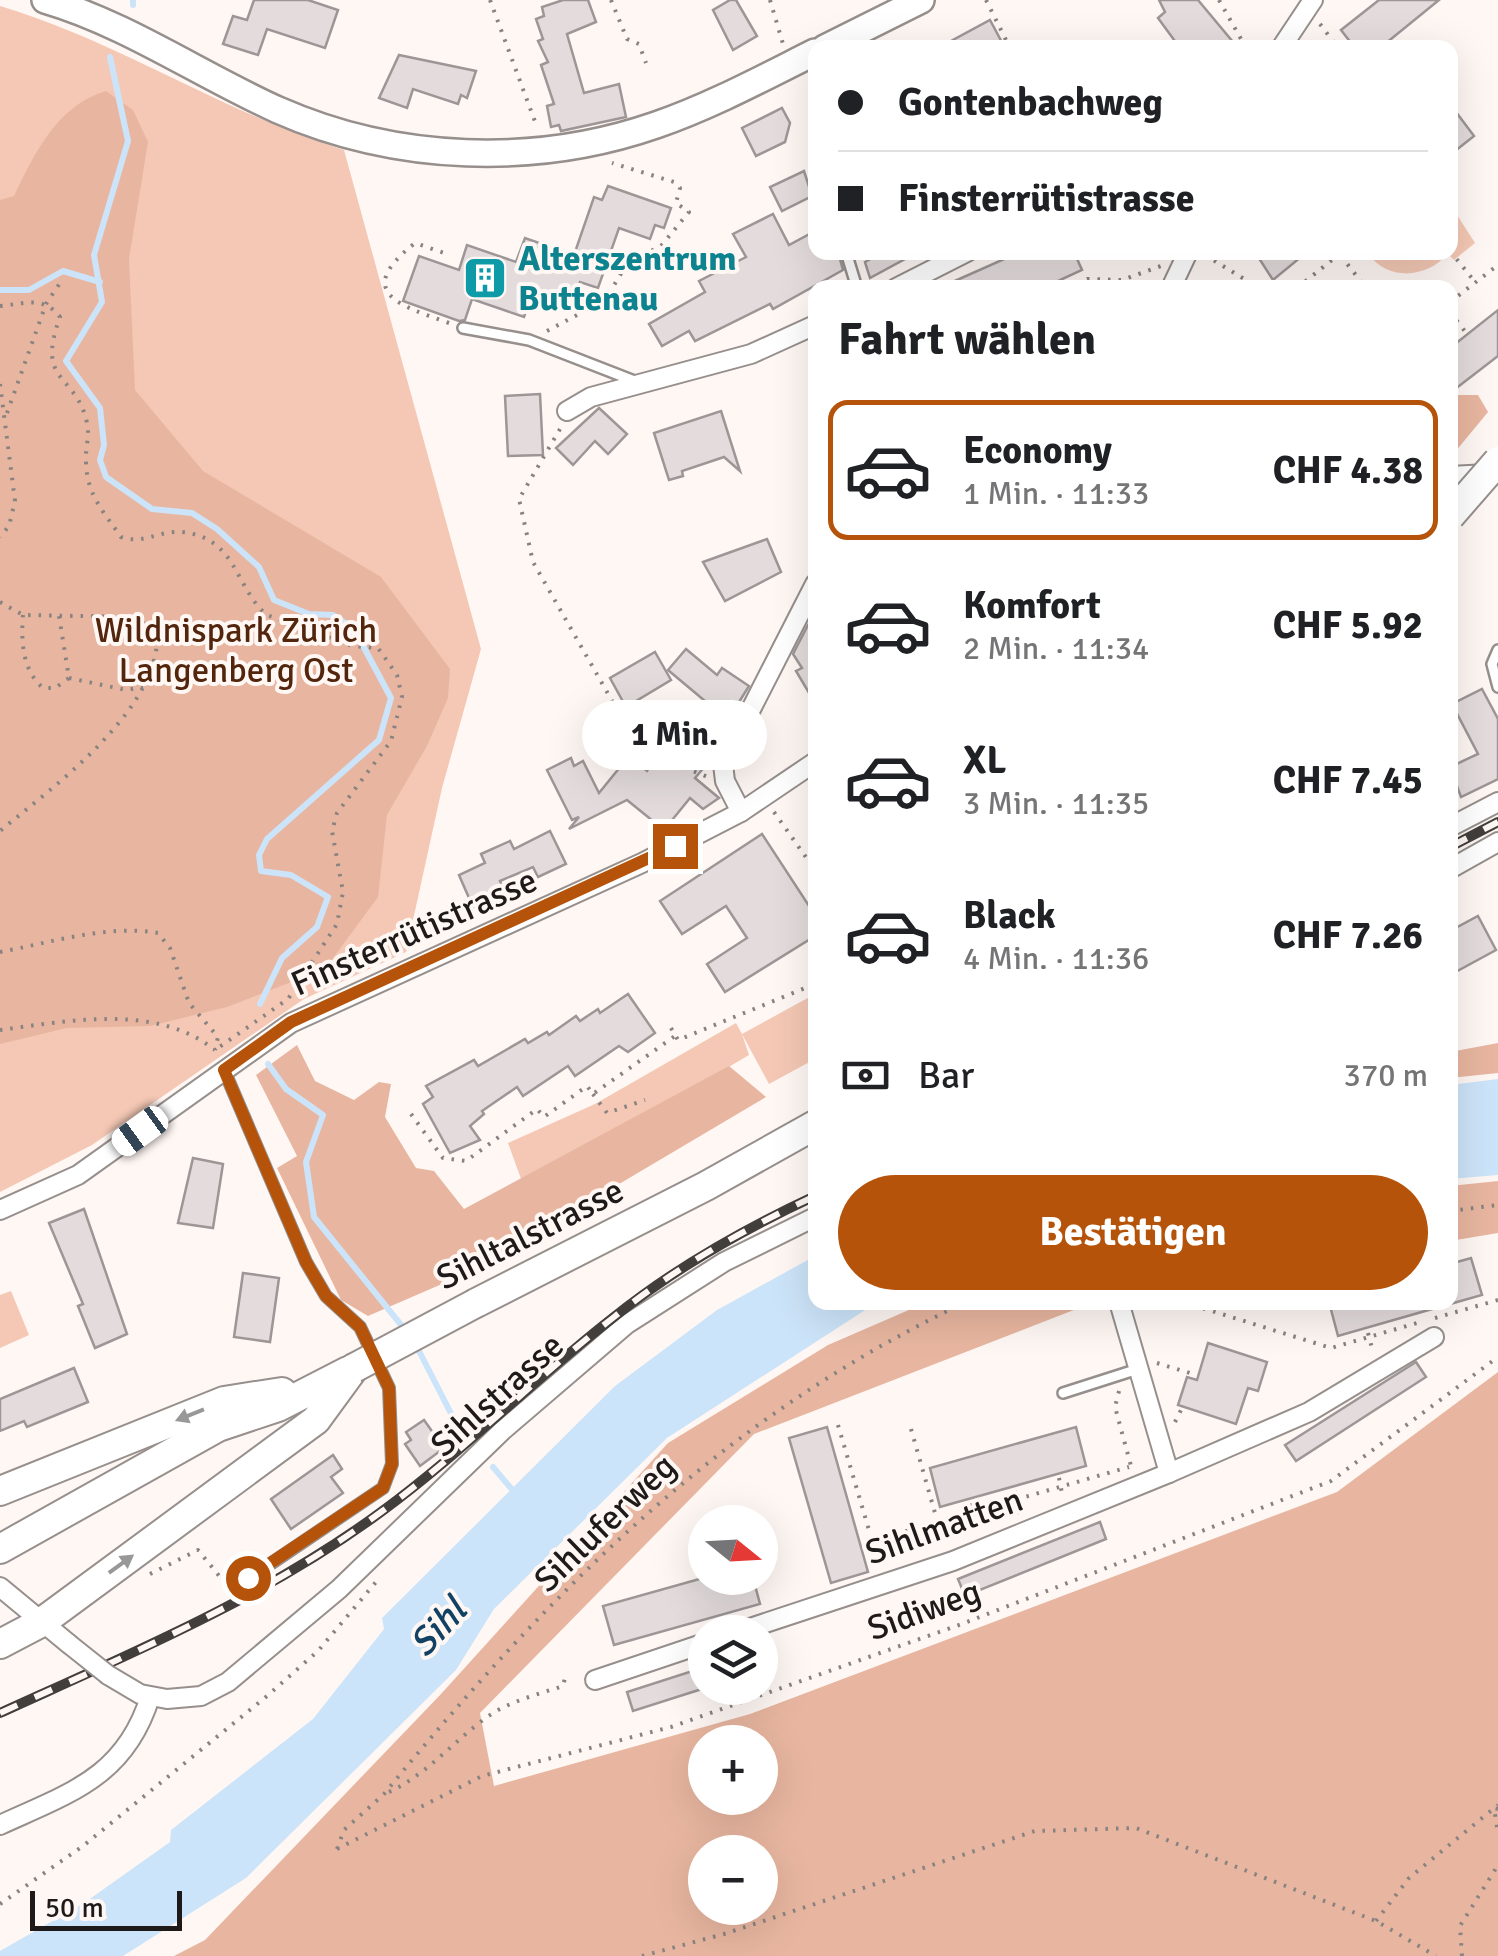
<!DOCTYPE html>
<html lang="de">
<meta charset="utf-8">
<style>
body{margin:0;font-family:Signika,sans-serif;background:#f2f2f2;color:#202124;height:100vh;display:flex;flex-direction:column;font-size:38px;white-space:nowrap}
*{box-sizing:border-box;margin:0}
p{font-size:32px;color:#757577}
.icon{flex:none;width:55px;height:55px;fill:none;stroke:currentColor;stroke-width:2;stroke-linecap:round;stroke-linejoin:round}
.map{position:relative;flex:1;overflow:hidden}
.panel{position:absolute;left:808px;top:280px;width:650px;height:1030px;display:flex;flex-direction:column;background:#fff;border-radius:20px;box-shadow:0 10px 40px #0002}
.panel>*{flex:none}
.top-card{position:absolute;left:808px;top:40px;width:650px;height:220px;border-radius:20px;box-shadow:0 10px 40px #0002;display:grid;align-content:center;height:220px;padding:0 30px;background:#fff}
.needle{width:65px;rotate:108deg}
.buttons{position:absolute;left:688px;top:1505px;display:grid;gap:20px}
.buttons a{display:grid;place-items:center;width:90px;height:90px;border-radius:50%;background:#fff;box-shadow:0 10px 40px #0002;font-size:50px}
.scale{position:absolute;left:30px;bottom:25px;width:152px;box-sizing:border-box;padding-left:10px;border:5px solid #1d1a19;border-top:0;font-size:28px;line-height:35px;white-space:nowrap;color:#1d1a19;-webkit-text-stroke:8px #fff7f4;paint-order:stroke}
.end{position:absolute;width:45px;height:45px;margin:-22px;border:12px solid #b45309;background:#fff;box-shadow:0 0 0 5px #fff}
.from{border-radius:50%}
.bubble{position:absolute;height:70px;border-radius:35px;background:#fff;box-shadow:0 10px 40px #0002;font-size:32px;font-weight:700;line-height:70px;text-align:center}
.car{position:absolute;width:30px;height:60px;margin:-30px -15px;border-radius:12px;box-shadow:0 0 8px 2px #0007;background:linear-gradient(#fff 24%,#345 0 40%,#fff 0 76%,#345 0 86%,#fff 0)}
.top-card b{display:flex;align-items:center;gap:35px;height:95px;font-size:38px}
.top-card b+b{border-top:2px solid #e0e0e0}
.top-card i{width:25px;height:25px;background:#202124}
ul{padding:0;list-style:none}
li{display:flex;align-items:center;gap:30px;height:140px;margin:0 20px 15px;padding:0 10px;border:5px solid transparent;border-radius:20px}
li div{flex:1}
li b{display:block;font-size:38px}
li em{font-style:normal;font-weight:700}
li.selected{border-color:#b45309}
li>.icon{width:90px;height:90px;stroke-width:1.5}
h2{padding:0 30px;font-size:45px;line-height:120px}
.pay{display:flex;align-items:center;gap:25px;height:110px;padding:0 30px;font-size:38px}
.pay p{margin-inline-start:auto}
.button{display:flex;gap:20px;margin-top:auto;padding:20px 30px}
.button a{flex:1;height:115px;border-radius:60px;background:#b45309;color:#fff;font-size:40px;font-weight:700;line-height:115px;text-align:center}
.map>svg:first-child{display:block}
.green{fill:#f4c8b4}
.forest{fill:#e8b6a0;fill-rule:evenodd}
.water{fill:#cce4f9}
.lines{fill:none;stroke-linecap:round;stroke-linejoin:round}
.stream{stroke:#cce4f9;stroke-width:6}
.building{fill:#e4dcdc;stroke:#9d9696;stroke-width:2.5}
.service-casing{stroke:#968f8c;stroke-width:14}
.minor-casing{stroke:#968f8c;stroke-width:22}
.secondary-casing{stroke:#968f8c;stroke-width:30}
.primary-casing{stroke:#968f8c;stroke-width:32}
.path{stroke:#888381;stroke-width:4;stroke-dasharray:2.5 8;stroke-linecap:butt}
.service{stroke:#fff;stroke-width:9}
.minor{stroke:#fff;stroke-width:18}
.secondary{stroke:#fff;stroke-width:25}
.primary{stroke:#fff;stroke-width:28}
.rail-casing{stroke:#423e3c;stroke-width:10}
.rail{stroke:#fff7f4;stroke-width:6;stroke-dasharray:19;stroke-linecap:butt}
.minor-bridge-casing{stroke:#968f8c;stroke-width:22;stroke-linecap:butt}
.primary-bridge-casing{stroke:#968f8c;stroke-width:32;stroke-linecap:butt}
.minor-bridge{stroke:#fff;stroke-width:18}
.primary-bridge{stroke:#fff;stroke-width:28}
.oneway{fill:#999898}
.route{stroke:#b45309;stroke-width:12}
.labels{text-anchor:middle;dominant-baseline:central;stroke-width:8;stroke-linejoin:round;paint-order:stroke}
.culture-label{font-size:35px;font-weight:bold;fill:#0d838f;stroke:#fff7f4;text-anchor:start}
.park-label{font-size:35px;fill:#52250c;stroke:#fff7f4}
.street-label{font-size:35px;fill:#1d1a19;stroke:#fff7f4}
.water-label{font-size:38px;font-style:italic;fill:#134163;stroke:#fff7f4}
</style>
<div class="map">
<svg width="1498" height="1956" viewBox="0 0 1498 1956">
<rect width="100%" height="100%" fill="#fff7f4"/>
<g class="green">
<path d="M0,6c120,36 224,107 344,144l137,499 -39,139 -36,164 -102,47 -212,146 -92,47z"/>
<path d="M1450,204l25,39 -21,17 -6,-6c-23,25 -60,27 -81,-1l83,-1z"/>
<path d="M815,994v65l-46,25 -27,-50 7,21 -225,132 -16,-44 87,-39 141,-81 6,11z"/>
<path d="M11,1291l18,44 -29,13v-53z"/>
</g>
<g class="forest">
<path d="M106,91l27,19 15,32 -19,117 6,131 68,81 178,106 69,92 -2,29 -21,48 -40,69 -9,82 -53,72 -98,38 -77,19 -83,2 -67,16v-844l14,-4c21,-44 44,-91 92,-105z"/>
<path d="M1453,395h25l10,17 -38,46z"/>
<path d="M1498,1043v30l-48,5v-26z"/>
<path d="M297,1045l18,36 39,19 25,-18 12,2 -6,33 31,51 18,3 30,38 265,-143 37,31 -294,174 -104,45 -27,-16 -64,-132 20,-12 -41,-81z"/>
<path d="M1498,1181v52l-48,8v-55z"/>
<path d="M1077,1302l2,6 -325,126 -274,279 14,73 256,-72 587,-222 161,-120v584h-1324l31,-16 236,-246 227,-251 160,-98 97,-42zM760,1742v56h-55v-56zM760,1852v56h-55v-56z"/>
</g>
<g class="water">
<path d="M1498,1079v96l-48,4v-94z"/>
<path d="M815,1256v46l61,1 -209,135 -173,171 -38,61 -210,208 -123,78h-123v-5l84,-48 86,-61 1,-12 142,-111 71,-90 -2,-11 233,-232 102,-76z"/>
</g>
<g class="lines">
<g class="stream">
<path d="M133,5v-5"/>
<path d="M110,57l18,84 -34,114 8,47 -36,59 34,47 4,37 -4,15 6,17 46,32 40,4 25,16 42,38 15,33 35,14 24,1 21,14 37,69 -12,42 -112,99 -8,16 2,16 30,4 37,22 -11,30 -35,31 -22,46"/>
<path d="M0,290h29l34,-19 37,11"/>
<path d="M268,1064l18,25 37,26 -17,47 8,55 92,114"/>
<path d="M416,1345l45,88"/>
<path d="M493,1467l22,26"/>
</g>
</g>
<g class="building">
<path d="M254,0h54l30,10 -13,38 -58,-19 -9,26 -35,-11 10,-28 14,4z"/>
<path d="M563,0h25l8,22 -29,12 17,59 35,-9 7,33 -65,14 -2,-6 -8,2 -4,-21 7,-2 -13,-39 7,-3 -10,-21 5,-2 -7,-20 8,-3 -2,-9z"/>
<path d="M730,0h6l21,36 -24,14 -20,-40z"/>
<path d="M1159,0h39l40,48h-58l-22,-30 7,-6z"/>
<path d="M1379,0h60l-59,48h-25l-14,-18z"/>
<path d="M990,20l15,28h-67z"/>
<path d="M399,55l77,16 -9,27 -6,-3 -3,9 -45,-15 -6,19 -28,-10z"/>
<path d="M1450,104l24,32 -24,19z"/>
<path d="M782,108l8,15 -5,19 -29,14 -14,-28z"/>
<path d="M804,171l8,25 -30,15 -12,-24z"/>
<path d="M608,186l63,22 -7,20 -9,-3 -5,14 -31,-11 -21,60 -18,-6 -8,24 -39,-14 -9,25 -52,-18 -7,21 -6,1 -56,-20 16,-45 40,14 8,-25 49,17 9,-24 49,17 20,-58 8,3z"/>
<path d="M773,214l16,31 26,-14v21h23l5,18 -70,39 -3,-5 -75,37 -6,-10 -27,15 -13,-22 56,-32 -6,-11 47,-24 -13,-23z"/>
<path d="M883,252h35l-48,26 -5,-16z"/>
<path d="M1020,252h54l8,18 -39,18h-104z"/>
<path d="M1255,252h52l-34,28z"/>
<path d="M1498,310v46l-48,37v-45z"/>
<path d="M540,394l3,61 -35,1 -3,-60z"/>
<path d="M599,408l28,26 -19,20 -13,-13 -22,24 -17,-17z"/>
<path d="M721,411l19,60 -16,-14 -42,14 1,5 -14,4 -15,-47z"/>
<path d="M767,539l14,33 -56,29 -22,-39z"/>
<path d="M808,625l7,4v74l-19,-32 6,-3 -9,-14z"/>
<path d="M686,649l31,26 5,-7 27,18 -33,53 4,4 -8,15 -17,20 24,20 -16,11 -13,-11 -26,32 -37,-30 -58,29 10,-12 -7,3 -25,-50 24,-12 3,8 9,-5 16,32 30,-37 18,15 27,-40 8,6 23,-36 -37,-31z"/>
<path d="M655,652l16,28 -45,27 -16,-29z"/>
<path d="M1482,689l16,30v60l-37,18 -11,-30 28,-13 -26,-50z"/>
<path d="M550,831l16,33 -28,13 -5,-10 -33,14 5,12 -32,14 -14,-32 26,-12 -4,-9 29,-13 4,8z"/>
<path d="M762,834l53,81v21l-90,56 -18,-28 40,-26 -21,-32 -44,28 -22,-33z"/>
<path d="M1478,916l18,34 -46,25v-44z"/>
<path d="M628,994l27,39 -27,19 -9,-6 -44,30 -7,-10 -45,30 -6,-9 -35,24 2,3 -14,12 10,14 -30,13 -27,-49 10,-7 -7,-11 48,-26 4,6 47,-27 3,4 19,-11 2,3 27,-19 4,5 18,-12 2,4z"/>
<path d="M193,1158l30,6 -10,64 -35,-5z"/>
<path d="M84,1209l43,125 -32,14 -17,-42 5,-2 -34,-81z"/>
<path d="M1471,1258l11,37 -32,9v-40z"/>
<path d="M243,1273l36,5 -9,64 -36,-5z"/>
<path d="M1329,1302h109l1,5 -101,29z"/>
<path d="M1208,1343l59,19 -9,29 -10,-3 -12,36 -58,-19 9,-28 10,3z"/>
<path d="M1416,1362l10,15 -130,84 -11,-16z"/>
<path d="M74,1368l14,34 -61,25 -3,-6 -24,10v-32z"/>
<path d="M424,1420l20,28 -24,18 -15,-22 6,-4 -5,-8z"/>
<path d="M827,1427l41,145 -37,11 -42,-145z"/>
<path d="M1076,1427l10,39 -146,41 -10,-39z"/>
<path d="M333,1455l9,14 -11,8 12,16 -52,36 -20,-30z"/>
<path d="M1100,1522l6,17 -141,57 -7,-17z"/>
<path d="M703,1578h50l7,26 -146,41 -11,-39z"/>
<path d="M705,1667v21l-72,23 -6,-19z"/>
</g>
<g class="lines">
<g class="service-casing">
<g id="service">
<path d="M815,124v24"/>
<path d="M846,252l11,36"/>
<path d="M463,328l66,12 108,42"/>
<path d="M1498,650l-6,14 6,23"/>
<path d="M224,1070l82,192 20,34 34,31 29,61 3,76 -9,24 -135,91"/>
<path d="M1063,1393l75,-24"/>
</g>
</g>
<g class="minor-casing">
<g id="minor">
<path d="M1281,48l32,-48"/>
<path d="M896,288l71,-36"/>
<path d="M1171,288l17,-36"/>
<path d="M567,411l24,-14 160,-43 64,-29"/>
<path d="M1450,476l38,-2"/>
<path d="M741,812l-16,-31 -2,-17 92,-180"/>
<path d="M1450,827l48,-25"/>
<path d="M1450,869l48,-27"/>
<path d="M0,1210l78,-35 213,-152 351,-160 99,-51 74,-50"/>
<path d="M1169,1473l140,-61 125,-75"/>
<path d="M0,1587l69,57"/>
<path d="M738,1632l215,-71 216,-88 -50,-171"/>
<path d="M108,1675l32,19 27,5 34,-3 27,-14 111,-93 163,-158 125,-107 97,-62 91,-45"/>
<path d="M595,1680l110,-37"/>
<path d="M0,1825c70,-32 125,-48 150,-128"/>
</g>
</g>
<g class="secondary-casing">
<g id="secondary">
<path d="M45,0c82,24 155,75 233,110 118,52 257,57 378,15 55,-19 107,-47 159,-73"/>
<path d="M825,48l96,-48"/>
</g>
</g>
<g class="primary-casing">
<g id="primary">
<path d="M476,1303l230,-117 109,-61"/>
<path d="M0,1491l224,-90 58,-9"/>
<path d="M0,1549l218,-122 60,-20 70,-36"/>
<path d="M0,1644l42,-22 274,-202 38,-52"/>
</g>
</g>
<g class="path">
<path d="M490,0l47,127"/>
<path d="M611,0l16,39 12,5 7,19"/>
<path d="M770,0l13,44"/>
<path d="M986,0l24,48"/>
<path d="M1219,0l22,39 -5,9"/>
<path d="M1320,24l18,24"/>
<path d="M1383,45l2,3"/>
<path d="M1450,251l25,31"/>
<path d="M1205,255l54,33"/>
<path d="M1341,256l25,32"/>
<path d="M1068,288l19,-9 35,1 39,-14"/>
<path d="M1297,288l45,-36"/>
<path d="M1450,302l48,-37"/>
<path d="M0,306c24,-2 43,-11 60,11 -25,68 16,55 27,106 3,13 -2,26 -1,39 1,34 18,50 35,75 23,8 38,-7 61,-5 56,6 53,57 85,83l85,31 26,2 19,27 5,22 -11,44 -54,72 -5,18 11,61 -6,32 -49,75 -73,51"/>
<path d="M1450,312l17,22"/>
<path d="M449,323c-51,-18 -96,-31 -34,-80l35,12"/>
<path d="M547,331l58,-31 23,-38 33,-16 28,-34 -13,-9 4,-15 -6,-6 -62,-19"/>
<path d="M0,384l15,117 -6,25 -9,11"/>
<path d="M7,413l39,-109 16,-24"/>
<path d="M560,429l-41,70 14,63 107,188 68,27"/>
<path d="M0,602l23,13 110,2 12,7 12,20c-7,73 -104,143 -157,187"/>
<path d="M23,615c-2,26 -1,55 20,73h12l14,-10 -10,-62"/>
<path d="M69,678l57,12 17,-3"/>
<path d="M774,812l41,58"/>
<path d="M0,952c49,-9 108,-28 158,-19l12,15 19,55 29,34 -3,13"/>
<path d="M671,1028l7,12 137,-56"/>
<path d="M0,1030c68,-9 156,-27 215,20"/>
<path d="M593,1094l14,19 38,-13"/>
<path d="M411,1114l32,44 23,3 71,-52 7,8 43,-31 6,8 82,-58"/>
<path d="M1450,1211l48,-6"/>
<path d="M1183,1302l148,46 86,-25"/>
<path d="M1435,1318l63,-18"/>
<path d="M1368,1333l5,19"/>
<path d="M1157,1363l36,11"/>
<path d="M1119,1391l-4,16 16,59"/>
<path d="M1175,1422l7,-14"/>
<path d="M838,1425l41,139"/>
<path d="M911,1429l26,91"/>
<path d="M1059,1478l4,20"/>
<path d="M1015,1491l5,24"/>
<path d="M972,1503l8,29"/>
<path d="M865,1543l264,-76"/>
<path d="M150,1574l48,-24 27,33 10,2"/>
<path d="M389,1792c38,-18 61,-47 94,-72 23,-18 53,-25 80,-34l2,-8"/>
<path d="M1498,1809l-4,-1 4,25"/>
<path d="M337,1849l145,-73 189,-49 288,-102 372,-144 167,-124"/>
<path d="M337,1849l7,-19 40,-36c167,-204 340,-378 582,-492"/>
<path d="M0,1904l83,-58 184,-150 51,-45 58,-69"/>
<path d="M1376,1921l33,-43 89,-73"/>
<path d="M642,1956l82,-22 311,-103 101,-3 240,93 60,35"/>
<path d="M1462,1956l-2,-30 38,-61"/>
</g>
<use href="#service" class="service"/>
<use href="#minor" class="minor"/>
<use href="#secondary" class="secondary"/>
<use href="#primary" class="primary"/>
<g class="rail-casing">
<g id="rail">
<path d="M1450,847l48,-25"/>
<path d="M0,1713c132,-60 264,-115 381,-201 82,-60 153,-133 233,-195 61,-49 130,-88 201,-121"/>
</g>
</g>
<use href="#rail" class="rail"/>
<g class="minor-bridge-casing">
<path id="minor-bridge" d="M69,1644l39,31"/>
</g>
<g class="primary-bridge-casing">
<g id="primary-bridge">
<path d="M1450,516l48,-55"/>
<path d="M354,1368l122,-65"/>
</g>
</g>
<use href="#minor-bridge" class="minor-bridge"/>
<use href="#primary-bridge" class="primary-bridge"/>
</g>
<defs><path id="oneway-solid" d="M-6-.8H1V-3.2L6.5 0L1 3.2V.8H-6Z" transform="scale(2.5)"/></defs>
<g class="oneway">
<use href="#oneway-solid" transform="translate(190 1415) rotate(158)"/>
<use href="#oneway-solid" transform="translate(121 1564) rotate(-36)"/>
</g>
<g class="lines">
<path class="route" d="M248,1578l135,-90 9,-24 -3,-76 -29,-61 -34,-31 -20,-34 -82,-192 67,-48 384,-176"/>
</g>
<defs>
<g id="building-square" transform="scale(2.25)"><rect x="-9" y="-9" width="18" height="18" rx="4" fill="#0f9aa8" stroke="#fff7f4"/><path d="M-4-6H4V6H1V3H-1V6H-4ZM-2.5-4.3h1.7v1.8h-1.7ZM.8-4.3h1.7v1.8H.8ZM-2.5-1h1.7V.8h-1.7ZM.8-1h1.7V.8H.8Z" fill="#fff"/></g>
</defs>
<g fill-rule="evenodd">
<use href="#building-square" x="485" y="278"/>
</g>
<g class="labels">
<g class="culture-label">
<text x="518" y="258">Alterszentrum<tspan x="518" dy="40">Buttenau</tspan></text>
</g>
<g class="park-label">
<text x="236" y="630">Wildnispark Zürich<tspan x="236" dy="40">Langenberg Ost</tspan></text>
</g>
<g class="street-label">
<text transform="translate(414 932) rotate(-24)">Finsterrütistrasse</text>
<text transform="translate(530 1234) rotate(-27)">Sihltalstrasse</text>
<text transform="translate(497 1395) rotate(-42)">Sihlstrasse</text>
<text transform="translate(605 1523) rotate(-44)">Sihluferweg</text>
<text transform="translate(944 1526) rotate(-20)">Sihlmatten</text>
<text transform="translate(924 1610) rotate(-20)">Sidiweg</text>
</g>
<g class="water-label">
<text transform="translate(438 1627) rotate(-47)">Sihl</text>
</g>
</g>
</svg>
<div class="buttons">
<a><svg class="needle" viewBox="-14 -14 28 28"><path d="M0-13l5 13h-10z" fill="#e53935"/><path d="M0 13l5-13h-10z" fill="#757577"/></svg></a>
<a><svg class="icon" aria-label="layers" viewBox="0 0 24 24"><path d="M12 4l9 5-9 5-9-5zM3 14l9 5 9-5"/></svg></a>
<a>+</a>
<a>−</a>
</div>
<div class="scale">50 m</div>
<i class="end from" style="left:248px;top:1578px"></i>
<i class="end" style="left:675px;top:846px"></i>
<div class="bubble" style="left:582px;top:700px;width:185px">1 Min.</div>
<i class="car" style="left:140px;top:1131px;rotate:234deg"></i>
<div class="top-card">
<b><i class="from"></i>Gontenbachweg</b>
<b><i></i>Finsterrütistrasse</b>
</div>
<section class="panel">
<h2>Fahrt wählen</h2>
<ul>
<li class="selected"><svg class="icon" aria-label="car" viewBox="0 0 24 24"><path d="M5 17H2v-5l4-1 3-4h7l3 4 3 1v5h-3M9 17h6M6 11h13"/><circle cx="7" cy="17" r="2"/><circle cx="17" cy="17" r="2"/></svg><div><b>Economy</b><p>1 Min. · 11:33</p></div><em>CHF 4.38</em></li>
<li><svg class="icon" aria-label="car" viewBox="0 0 24 24"><path d="M5 17H2v-5l4-1 3-4h7l3 4 3 1v5h-3M9 17h6M6 11h13"/><circle cx="7" cy="17" r="2"/><circle cx="17" cy="17" r="2"/></svg><div><b>Komfort</b><p>2 Min. · 11:34</p></div><em>CHF 5.92</em></li>
<li><svg class="icon" aria-label="car" viewBox="0 0 24 24"><path d="M5 17H2v-5l4-1 3-4h7l3 4 3 1v5h-3M9 17h6M6 11h13"/><circle cx="7" cy="17" r="2"/><circle cx="17" cy="17" r="2"/></svg><div><b>XL</b><p>3 Min. · 11:35</p></div><em>CHF 7.45</em></li>
<li><svg class="icon" aria-label="car" viewBox="0 0 24 24"><path d="M5 17H2v-5l4-1 3-4h7l3 4 3 1v5h-3M9 17h6M6 11h13"/><circle cx="7" cy="17" r="2"/><circle cx="17" cy="17" r="2"/></svg><div><b>Black</b><p>4 Min. · 11:36</p></div><em>CHF 7.26</em></li>
</ul>
<div class="pay"><svg class="icon" aria-label="cash" viewBox="0 0 24 24"><path d="M3 7h18v10H3z"/><circle cx="12" cy="12" r="2"/></svg>Bar<p>370 m</p></div>
<div class="button"><a>Bestätigen</a></div>
</section>
</div>
